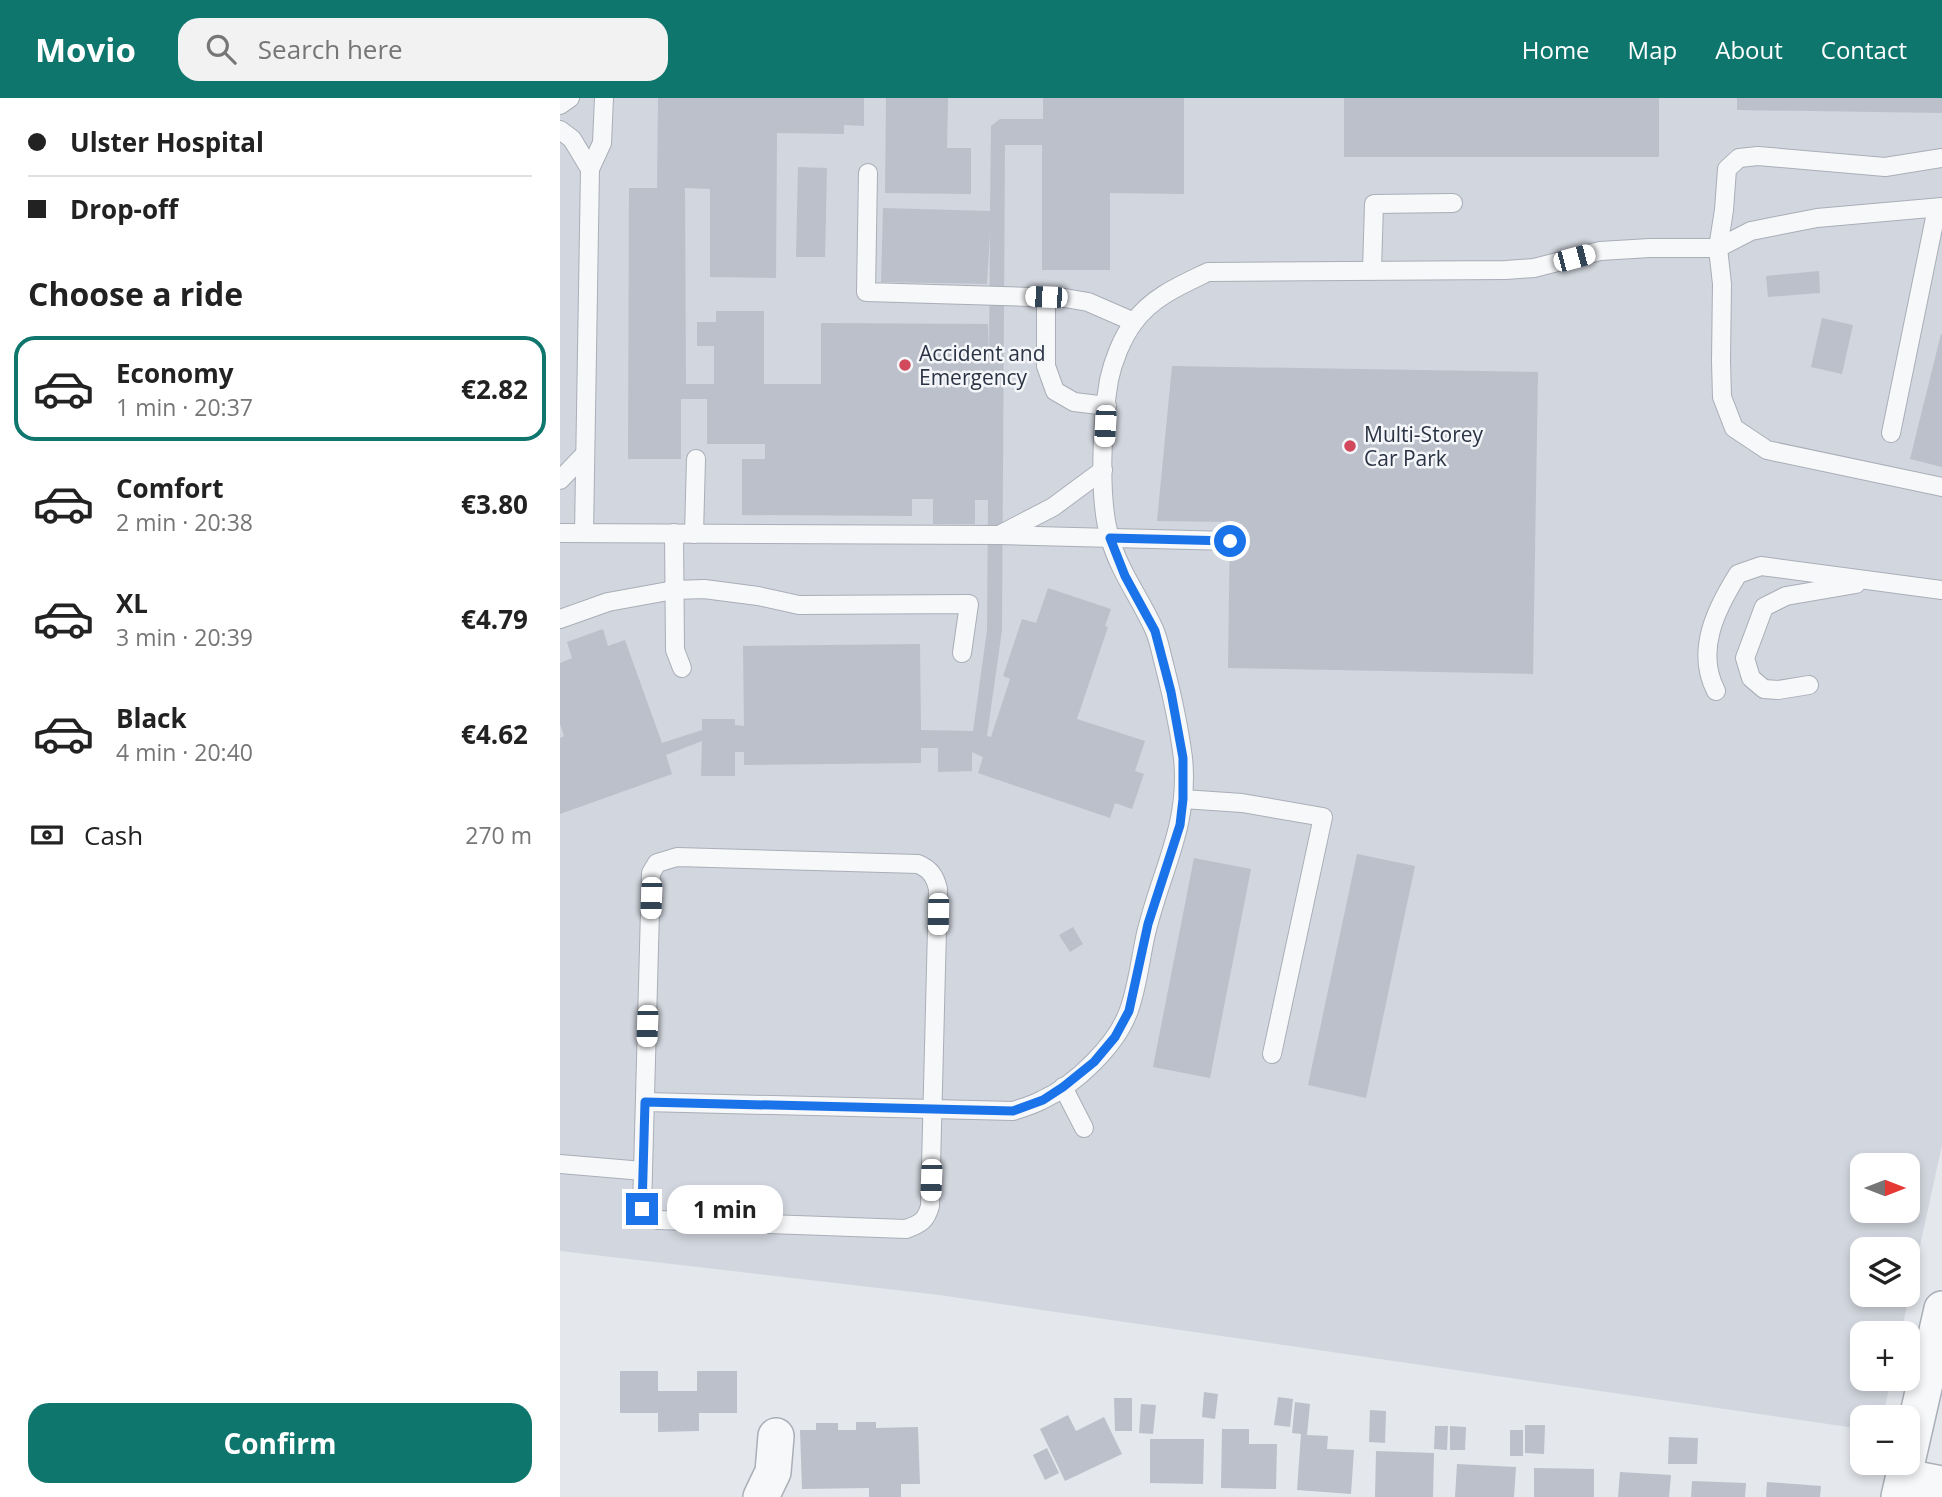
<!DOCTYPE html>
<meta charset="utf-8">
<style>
body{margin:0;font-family:"Open Sans",sans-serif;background:#f2f2f2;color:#222;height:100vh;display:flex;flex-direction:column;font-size:26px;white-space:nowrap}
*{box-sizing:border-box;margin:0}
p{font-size:23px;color:#767676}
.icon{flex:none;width:38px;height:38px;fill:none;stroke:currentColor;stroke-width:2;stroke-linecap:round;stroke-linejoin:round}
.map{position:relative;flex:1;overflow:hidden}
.drawer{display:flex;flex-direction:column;background:#fff;width:560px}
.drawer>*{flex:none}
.hud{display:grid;align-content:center;height:154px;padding:0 28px;background:#fff}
.needle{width:46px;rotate:90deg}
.controls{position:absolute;left:1290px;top:1055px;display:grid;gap:14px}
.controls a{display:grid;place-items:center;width:70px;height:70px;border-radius:14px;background:#fff;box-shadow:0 4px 10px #0003;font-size:35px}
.end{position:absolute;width:32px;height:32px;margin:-16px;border:9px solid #1a73e8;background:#fff;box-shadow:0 0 0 4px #fff}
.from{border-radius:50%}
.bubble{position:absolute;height:49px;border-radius:21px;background:#fff;box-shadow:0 4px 10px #0003;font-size:23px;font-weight:700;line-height:49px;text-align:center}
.car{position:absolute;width:21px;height:42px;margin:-21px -10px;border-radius:9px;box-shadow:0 0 5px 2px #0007;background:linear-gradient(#fff 24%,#345 0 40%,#fff 0 76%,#345 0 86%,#fff 0)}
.hud b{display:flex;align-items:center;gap:24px;height:66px;font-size:26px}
.hud b+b{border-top:2px solid #e0e0e0}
.hud i{width:18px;height:18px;background:#222}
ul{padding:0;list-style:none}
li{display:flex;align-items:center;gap:21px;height:105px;margin:0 14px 10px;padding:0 14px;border:4px solid transparent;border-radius:21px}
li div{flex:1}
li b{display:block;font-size:26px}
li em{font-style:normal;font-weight:700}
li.current{border-color:#0f766e}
li>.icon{width:63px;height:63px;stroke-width:1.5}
h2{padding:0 28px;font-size:32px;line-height:84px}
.pay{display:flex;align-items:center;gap:18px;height:77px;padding:0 28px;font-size:26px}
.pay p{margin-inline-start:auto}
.button{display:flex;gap:14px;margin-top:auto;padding:14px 28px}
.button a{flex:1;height:80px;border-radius:21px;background:#0f766e;color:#fff;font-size:28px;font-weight:700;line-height:80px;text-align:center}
header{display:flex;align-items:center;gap:42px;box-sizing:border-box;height:98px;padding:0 35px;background:#0f766e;color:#fff}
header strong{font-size:33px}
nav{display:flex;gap:38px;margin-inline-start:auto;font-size:24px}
.search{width:490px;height:63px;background:#f2f2f2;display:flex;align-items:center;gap:18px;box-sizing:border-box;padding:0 24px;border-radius:21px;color:#767676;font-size:26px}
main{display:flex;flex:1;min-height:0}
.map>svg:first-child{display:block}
.built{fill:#d2d6de;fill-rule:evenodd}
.building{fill:#bbc0ca}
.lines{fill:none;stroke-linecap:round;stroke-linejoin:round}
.lane-casing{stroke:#a9aeb7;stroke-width:20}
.street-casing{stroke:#a9aeb7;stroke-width:38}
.lane{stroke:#f7f8fa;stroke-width:18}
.street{stroke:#f7f8fa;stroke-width:35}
.route{stroke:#1a73e8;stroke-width:9}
.poi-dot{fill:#d1495b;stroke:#f4f6f9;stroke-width:2.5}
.labels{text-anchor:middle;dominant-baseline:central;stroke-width:5;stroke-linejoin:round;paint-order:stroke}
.poi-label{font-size:21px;fill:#2b3445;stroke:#f4f6f9;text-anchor:start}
</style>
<header>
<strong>Movio</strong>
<div class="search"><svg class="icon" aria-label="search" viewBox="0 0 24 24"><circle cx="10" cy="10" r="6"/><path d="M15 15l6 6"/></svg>Search here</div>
<nav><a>Home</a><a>Map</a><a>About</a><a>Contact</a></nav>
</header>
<main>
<section class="drawer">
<div class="hud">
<b><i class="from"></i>Ulster Hospital</b>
<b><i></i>Drop-off</b>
</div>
<h2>Choose a ride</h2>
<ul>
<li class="current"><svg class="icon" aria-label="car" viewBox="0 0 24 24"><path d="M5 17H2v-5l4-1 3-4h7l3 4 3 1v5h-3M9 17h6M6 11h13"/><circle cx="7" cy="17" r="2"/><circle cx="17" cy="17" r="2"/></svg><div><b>Economy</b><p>1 min · 20:37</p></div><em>€2.82</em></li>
<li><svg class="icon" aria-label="car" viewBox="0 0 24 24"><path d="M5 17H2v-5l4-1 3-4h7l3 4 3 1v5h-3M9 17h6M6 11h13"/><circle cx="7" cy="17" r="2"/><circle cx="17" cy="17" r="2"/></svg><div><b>Comfort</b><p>2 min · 20:38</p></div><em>€3.80</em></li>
<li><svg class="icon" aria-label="car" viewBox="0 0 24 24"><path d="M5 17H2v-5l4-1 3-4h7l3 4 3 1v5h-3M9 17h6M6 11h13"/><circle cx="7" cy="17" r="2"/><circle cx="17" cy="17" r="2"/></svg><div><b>XL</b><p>3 min · 20:39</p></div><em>€4.79</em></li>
<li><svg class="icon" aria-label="car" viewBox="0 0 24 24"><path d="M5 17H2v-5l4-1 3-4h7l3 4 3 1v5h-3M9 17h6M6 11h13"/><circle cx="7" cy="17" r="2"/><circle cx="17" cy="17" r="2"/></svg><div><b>Black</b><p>4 min · 20:40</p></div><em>€4.62</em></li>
</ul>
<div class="pay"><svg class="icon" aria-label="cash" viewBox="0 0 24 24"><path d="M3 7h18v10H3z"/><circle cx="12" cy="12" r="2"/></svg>Cash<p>270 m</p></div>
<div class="button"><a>Confirm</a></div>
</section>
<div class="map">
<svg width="1382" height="1399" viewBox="0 0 1382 1399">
<rect width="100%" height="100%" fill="#e4e7ec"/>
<path class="built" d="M0,0h1382v1047l-41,188 -39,1v45h29l-8,38 -21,1v11l-923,-134 -379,-44zM1302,1068h46v45h-46zM1302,1152h46v45h-46z"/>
<g class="building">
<path d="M98,0h206v28l-20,-1v9l-67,-1 -1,145 -66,-1v-88l-25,-1 1,196h28v-38h-17v-24h19v-11h48v73h57v-61l167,1 1,32 1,-123 -3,51 -106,-2 2,-74 107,3 1,-85 9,-7h43v-21h141v96l-74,-1v77h-68v-125h-37l-3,485 -15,106 4,1 19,-58 -7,-3 19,-57 14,4 12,-35 63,21 -6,17 3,1 -31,92 68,22 -10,30 9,3 -12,35 -17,-6 -5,15 -132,-45 5,-16 -11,-5v19l-34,1v-24h-17v15l-177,2v-13h-9v24h-34l1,-35 -36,14 6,19 -112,40v-76l4,-2 -4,-12v-61l12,-5 -5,-16 36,-13 5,17 17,-6 37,103 40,-13v-11h33v6l9,1 -1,-80 177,-2 1,86 52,1 14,-101 1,-130h-13v24h-42v-25h-21v17l-170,-1v-56h23v-15h-58v-45h-26v60h-53l1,-271h28z"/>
<path d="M326,0h62l-1,50h24v46l-86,-1z"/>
<rect x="784" y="0" width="315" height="59"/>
<path d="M1177,0h205v15l-205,-3z"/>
<path d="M238,69l29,1 -2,89h-29z"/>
<path d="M1259,173l1,22 -52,4 -2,-21z"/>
<path d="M1262,220l31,7 -11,49 -31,-7z"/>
<path d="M1381,236h1v133l-32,-8z"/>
<path d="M612,268l366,6 -5,302 -305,-6 2,-146 -73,-1z"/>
<path d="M797,756l58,12 -49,232 -58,-13z"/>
<path d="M634,760l57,11 -41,209 -57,-11z"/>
<path d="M513,829l10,17 -13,8 -11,-17z"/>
<path d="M60,1273h38v20h39v-20h40v42h-38v18l-41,1v-19h-38z"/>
<path d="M644,1294l14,2 -3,25 -13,-2z"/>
<path d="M718,1299l15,2 -3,28 -16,-2z"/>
<path d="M554,1300h18v33h-17z"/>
<path d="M735,1304l15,2 -3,31 21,1 -1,13 27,1 -3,44 -54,-4 4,-56 -9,-1z"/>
<path d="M581,1306l15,1 -3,29 -14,-1z"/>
<path d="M810,1312l16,1 -1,32 -16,-1z"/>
<path d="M508,1317l8,16 28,-14 18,37 -57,27 -25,-52z"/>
<path d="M296,1324h20v6l42,-1 2,57h-19v13h-32v-9l-67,1 -2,-59h16v-7h22v7h18z"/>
<path d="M965,1327h20l-1,29 -19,-1z"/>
<path d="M875,1328h13l-1,24 -13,-1z"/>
<path d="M890,1328l16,1 -1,23h-15z"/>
<path d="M662,1331h27v15h28l-1,45 -55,-1z"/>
<rect x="950" y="1332" width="13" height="26"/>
<path d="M1109,1339l29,1 -1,26h-29z"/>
<path d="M590,1341h54l-1,45 -53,-1z"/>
<path d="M487,1350l12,25 -14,7 -12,-25z"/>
<path d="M816,1353l58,2 -1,44h-58z"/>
<path d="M897,1366l59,3 -2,30h-59z"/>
<path d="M974,1370l60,1v28h-60z"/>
<path d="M1060,1374l51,3 -2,22h-51z"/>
<path d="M1132,1383l54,2 -1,14h-54z"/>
<path d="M1207,1384l54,4 -1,11h-54z"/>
</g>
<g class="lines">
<g class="lane-casing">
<g id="lane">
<path d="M0,7l10,-7"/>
<path d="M0,32l12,9 18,30"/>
<path d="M1382,60l-57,9 -127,-11 -19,2 -12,11 -3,41 -6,38 4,36 -1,77 1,36 12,31 33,22 175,37"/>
<path d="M308,75l-2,119 199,6 23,4 46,20"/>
<path d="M812,172l2,-66 79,-1"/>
<path d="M486,199v69l9,25 19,11 33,4"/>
<path d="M1331,335l46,-225"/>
<path d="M0,382l25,-26"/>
<path d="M0,435l438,2 232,6"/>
<path d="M24,435l6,-364 12,-26 2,-45"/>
<path d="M114,435l1,117 7,18"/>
<path d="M134,436l2,-75"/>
<path d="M441,436l52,-27 50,-37"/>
<path d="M0,521l48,-17 66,-12 30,-1 54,7 41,9 170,-1 -7,49"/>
<path d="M1249,587l-31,5 -14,-1 -13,-11 -6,-20 19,-51 22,-11 70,-12"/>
<path d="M1156,593c-21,-40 0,-82 22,-117l23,-8 181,24"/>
<path d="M623,701l59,4 81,14 -51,237"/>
<path d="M117,759l241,7c12,5 17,12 20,25l-8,317c-4,15 -10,18 -24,23l-248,-9 -9,-3 -7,-8 9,-336 6,-10z"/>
<path d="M503,989l21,41"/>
<path d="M85,1004l368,9c9,-3 20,-6 29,-11 33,-15 75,-55 87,-90 8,-22 11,-48 16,-72 14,-64 45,-111 38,-180 -4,-31 -11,-63 -19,-94 -3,-11 -5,-24 -10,-35 -14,-31 -35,-58 -44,-91 -12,-38 -8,-118 -1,-158 4,-19 13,-42 25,-58 18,-25 47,-37 74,-50l298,-2 28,-2 66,-17 50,-3h68l33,-17 66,-13 125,-11"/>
<path d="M0,1066l83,7"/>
</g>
</g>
<g class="street-casing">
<g id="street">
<path d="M1345,1379l37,7"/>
<path d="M201,1399l12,-25 3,-36"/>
<path d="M1339,1399l43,-188"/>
</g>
</g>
<use href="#lane" class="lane"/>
<use href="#street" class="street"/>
</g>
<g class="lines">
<path class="route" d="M82,1111l3,-107 368,9 30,-11 20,-13 31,-25 21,-25 14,-26 19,-87 32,-99 3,-26v-41l-12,-66 -16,-61 -30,-55 -15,-38 120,3"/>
</g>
<g class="poi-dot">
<circle cx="345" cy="267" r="7"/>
<circle cx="790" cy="348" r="7"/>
</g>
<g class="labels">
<g class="poi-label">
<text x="359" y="255">Accident and<tspan x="359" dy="24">Emergency</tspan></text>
<text x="804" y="336">Multi-Storey<tspan x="804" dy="24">Car Park</tspan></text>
</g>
</g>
</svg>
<div class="controls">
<a><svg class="needle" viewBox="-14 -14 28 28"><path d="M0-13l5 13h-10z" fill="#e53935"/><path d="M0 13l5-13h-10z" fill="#767676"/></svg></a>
<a><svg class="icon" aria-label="layers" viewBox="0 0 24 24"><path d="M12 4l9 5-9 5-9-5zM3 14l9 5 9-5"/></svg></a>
<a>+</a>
<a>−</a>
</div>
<i class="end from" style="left:670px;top:443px"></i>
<i class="end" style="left:82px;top:1111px"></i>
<div class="bubble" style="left:107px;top:1087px;width:116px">1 min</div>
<i class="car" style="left:1014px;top:160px;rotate:75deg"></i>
<i class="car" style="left:486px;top:199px;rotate:272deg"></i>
<i class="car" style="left:545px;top:328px;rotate:183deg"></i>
<i class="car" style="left:91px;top:800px;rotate:182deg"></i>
<i class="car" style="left:378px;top:816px;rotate:181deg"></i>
<i class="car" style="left:87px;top:928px;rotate:182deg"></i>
<i class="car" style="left:371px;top:1082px;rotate:182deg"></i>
</div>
</main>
